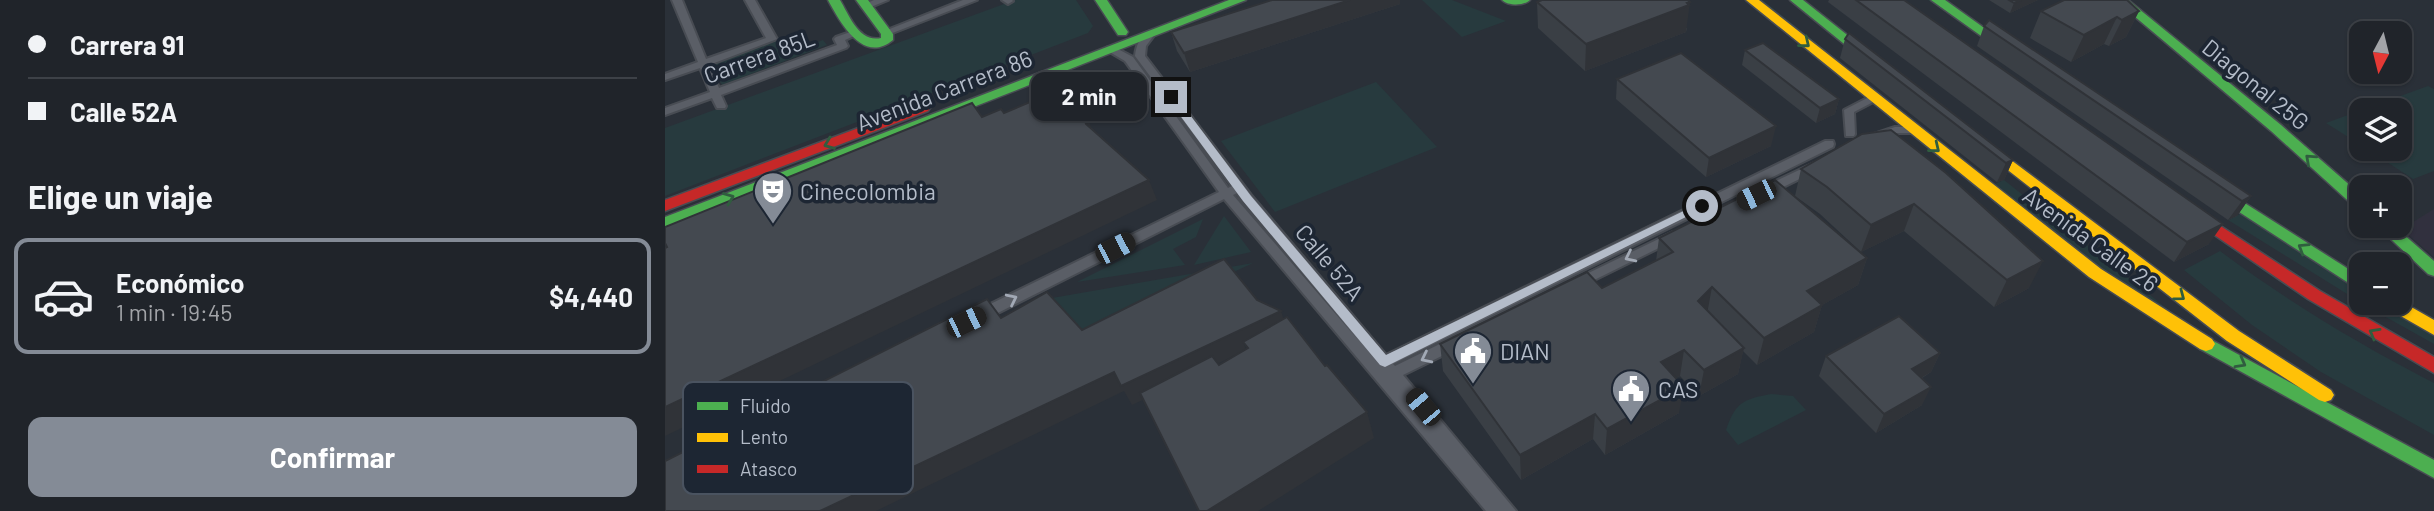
<!DOCTYPE html>
<html lang="es">
<meta charset="utf-8">
<style>
body{margin:0;font-family:Barlow,sans-serif;background:#282c32;color:#f1f3f6;height:100vh;display:flex;flex-direction:column;font-size:26px;white-space:nowrap}
*{box-sizing:border-box;margin:0}
p{font-size:23px;color:#a2a4a8}
.icon{flex:none;width:38px;height:38px;fill:none;stroke:currentColor;stroke-width:2;stroke-linecap:round;stroke-linejoin:round}
.map{position:relative;flex:1;overflow:hidden}
.side{display:flex;flex-direction:column;background:#20242a;width:665px}
.side>*{flex:none}
.guide{display:grid;align-content:center;height:154px;padding:0 28px;background:#20242a}
.needle{width:46px;rotate:187deg}
.controls{position:absolute;left:1684px;top:21px;display:grid;gap:14px}
.controls a{display:grid;place-items:center;width:63px;height:63px;border-radius:14px;background:#20242a;box-shadow:0 2px 5px #0004,0 0 0 2px #3d4147;font-size:35px}
.end{position:absolute;width:32px;height:32px;margin:-16px;border:9px solid #b4bcc9;background:#111;box-shadow:0 0 0 4px #111}
.from{border-radius:50%}
.bubble{position:absolute;height:49px;border-radius:14px;background:#20242a;box-shadow:0 2px 5px #0004,0 0 0 2px #3d4147;font-size:23px;font-weight:700;line-height:49px;text-align:center}
.car{position:absolute;width:21px;height:42px;margin:-21px -10px;border-radius:9px;box-shadow:0 0 5px 2px #0007;background:linear-gradient(#222 24%,#8ab4d8 0 40%,#222 0 76%,#8ab4d8 0 86%,#222 0)}
.guide b{display:flex;align-items:center;gap:24px;height:66px;font-size:26px}
.guide b+b{border-top:2px solid #3d4147}
.guide i{width:18px;height:18px;background:#f1f3f6}
ul{padding:0;list-style:none}
li{display:flex;align-items:center;gap:21px;height:116px;margin:0 14px 10px;padding:0 14px;border:4px solid transparent;border-radius:14px}
li div{flex:1}
li b{display:block;font-size:26px}
li em{font-style:normal;font-weight:700}
li.selected{border-color:#848b96}
li>.icon{width:63px;height:63px;stroke-width:1.5}
h2{padding:0 28px;font-size:32px;line-height:84px}
.cta{display:flex;gap:14px;margin-top:auto;padding:14px 28px}
.cta a{flex:1;height:80px;border-radius:14px;background:#848b96;color:#fff;font-size:28px;font-weight:700;line-height:80px;text-align:center}
main{display:flex;flex:1;min-height:0}
.map>svg:first-child{display:block}
.medical{fill:#31303e}
.green{fill:#273a3e}
.lines{fill:none;stroke-linecap:round;stroke-linejoin:round}
.street-casing{stroke:#484c53;stroke-width:4}
.fast-casing{stroke:#484c53;stroke-width:3}
.slow-casing{stroke:#484c53;stroke-width:3}
.jam-casing{stroke:#484c53;stroke-width:3}
.street{fill:#5a5e66;fill-rule:evenodd}
.fast{fill:#4caf50;fill-rule:evenodd}
.slow{fill:#ffc107;fill-rule:evenodd}
.jam{fill:#c62828;fill-rule:evenodd}
.wall{fill:#3a3f45}
.shaded-wall{fill:#303338}
.building{fill:#444950;stroke:#303338;stroke-width:2}
.oneway{stroke:#305d3f}
.oneway2{stroke:#a2a9b5}
.route{fill:#b4bcc9}
.labels{text-anchor:middle;dominant-baseline:central;stroke-width:7;stroke-linejoin:round;paint-order:stroke}
.street-label{font-size:23px;fill:#b4bcc9;stroke:#1d2633}
.poi-label{font-size:23px;fill:#b4bcc9;stroke:#1d2633;text-anchor:start}
.key{fill:#1d2633;stroke:#4a5360;stroke-width:2}
.key-label{font-size:19px;fill:#b4bcc9}
</style>
<main>
<section class="side">
<div class="guide">
<b><i class="from"></i>Carrera 91</b>
<b><i></i>Calle 52A</b>
</div>
<h2>Elige un viaje</h2>
<ul>
<li class="selected"><svg class="icon" aria-label="car" viewBox="0 0 24 24"><path d="M5 17H2v-5l4-1 3-4h7l3 4 3 1v5h-3M9 17h6M6 11h13"/><circle cx="7" cy="17" r="2"/><circle cx="17" cy="17" r="2"/></svg><div><b>Económico</b><p>1 min · 19:45</p></div><em>$4,440</em></li>
</ul>
<div class="cta"><a>Confirmar</a></div>
</section>
<div class="map">
<svg width="1769" height="511" viewBox="0 0 1769 511">
<rect width="100%" height="100%" fill="#2a3038"/>
<path class="medical" d="M1769,209v48l-32,-28z"/>
<g class="green">
<path d="M350,0h61l17,26 -5,7 -423,163v-68z"/>
<path d="M757,0h30l54,21 -44,16z"/>
<path d="M1091,0h7l229,185 12,-5 212,167 -77,-49 -75,-53z"/>
<path d="M1263,0h4l429,289v14h22l51,30v11l-66,-37 -140,-87 12,-6z"/>
<path d="M158,40l4,5 -105,40 -12,-20 66,-24 10,13z"/>
<path d="M711,82l61,65 -162,65 -54,-71z"/>
<path d="M1763,86l6,3v82l-21,8 -46,-30h32v-39h-38v35l-35,-22z"/>
<path d="M559,216l27,36 -57,13z"/>
<path d="M538,219l-7,18 -23,12 12,16 -108,17z"/>
<path d="M1555,251c70,52 137,92 214,132v52l-113,-63 -69,-47 -68,-55z"/>
<path d="M588,263l-163,76 -38,-41z"/>
<path d="M1106,394l22,2 13,14 -68,35 -12,-15c9,-27 17,-31 45,-36z"/>
</g>
<g class="lines">
<g class="street-casing">
<g id="street">
<path d="M7,0h10l24,59 60,-21 -21,-38h10l22,39 -68,26 10,23 118,-43 -3,-6 2,-2 20,-7 5,3 -16,7 3,6 -2,2 -125,47 5,11 -1,2h-8l-5,-10 -47,17v-7l45,-16 -10,-24 -35,12v-6l33,-12z"/>
<path d="M209,0h14l-22,9 -5,-3z"/>
<path d="M298,0h14l-87,34 -3,1 -5,-3z"/>
<path d="M337,0h10l1,1 -5,3z"/>
<path d="M485,31l5,3 -9,12 -1,10 106,139 135,160 439,-214h8l1,3 -1,3 -440,217 2,2 53,-26 5,-1 5,1 2,4 -2,4 -55,27 113,136h-30l-262,-312 -240,121h-10l-1,-4 1,-4 245,-120 -94,-131 -17,-10v-4h6l19,10 95,131 4,-2 -97,-130c1,-10 5,-21 15,-25zM572,193l6,8 116,140 -126,-146z"/>
<path d="M1208,95l5,3 -1,2 -23,12 1,22 -1,2h-8l-2,-26z"/>
<path d="M1230,127h17l5,3 -5,3h-16l-18,7 -5,-4 1,-2z"/>
<path d="M1149,163l6,4 -2,3 -49,24 -4,1 -6,-4 2,-3z"/>
<path d="M1008,232l6,4 -2,3 -97,48h-8l-2,-3 2,-3z"/>
</g>
</g>
<g class="fast-casing">
<g id="fast">
<path d="M163,0h12c9,15 19,43 41,38v-4l-25,-34h12l25,34v6c-30,25 -53,-18 -65,-40z"/>
<path d="M430,0h12l21,32 -2,3h-8z"/>
<path d="M564,0h17l-581,228v-11z"/>
<path d="M837,0h28c-6,6 -22,6 -28,0z"/>
<path d="M1125,0h13l67,53 -1,3h-10z"/>
<path d="M1266,0h14l63,45 -6,4 -4,-1z"/>
<path d="M1450,0h13l153,125 80,70v14l-5,-1 -85,-77z"/>
<path d="M1556,188l140,89v14l-145,-94 -2,-4z"/>
<path d="M1712,226h17l40,35v15l-6,-2z"/>
<path d="M1541,337l228,123v18l-234,-129 -3,-5 3,-5z"/>
</g>
</g>
<g class="slow-casing">
<g id="slow">
<path d="M1081,0h13l342,269 111,70 3,5 -3,5 -6,2 -6,-2 -111,-72z"/>
<path d="M1326,145l248,186 92,59 3,5 -3,5 -6,2 -6,-2 -92,-59 -241,-188 -2,-3 2,-3z"/>
<path d="M1734,300l35,20v15l-49,-28 -2,-4h16z"/>
</g>
</g>
<g class="jam-casing">
<g id="jam">
<path d="M258,104l5,1 2,3 -2,3 -263,100v-11z"/>
<path d="M1534,212l121,79 114,66v16l-126,-74 -114,-78 -3,-4z"/>
</g>
</g>
<use href="#street" class="street"/>
<use href="#fast" class="fast"/>
<use href="#slow" class="slow"/>
<use href="#jam" class="jam"/>
</g>
<g class="wall">
<path d="M607,0h128v4l-210,68 -13,-21 -6,-19z"/>
<path d="M1164,0h75l305,244 -35,18 -346,-260z"/>
<path d="M1324,0h49l-28,13z"/>
<path d="M872,2l150,26 -1,4 -101,39 -47,-43z"/>
<path d="M1376,11h98l-13,26 -17,9 -5,-2 -33,18 -41,-24z"/>
<path d="M1319,26l267,170 -14,20 -9,4 -251,-174z"/>
<path d="M1180,39l168,121 -9,20 -7,2 -157,-124z"/>
<path d="M1080,50l94,49 -4,15 -19,9 -74,-58z"/>
<path d="M952,79l154,67 -65,31 -90,-78z"/>
<path d="M1197,134l167,154 -35,19 -90,-76 -43,21 -41,-38 -25,-18 6,-27z"/>
<path d="M994,238l208,20 -9,27 -36,20 -8,27 -57,33 -14,-14 -5,23 -39,22 -19,-20 -4,2 3,35 -74,42 -12,-16 -72,41 -78,-109 -3,-27 162,-56 54,-27z"/>
<path d="M1275,353l-9,19 -9,6v27l-46,28 -57,-57 7,-20z"/>
</g>
<g class="shaded-wall">
<path d="M685,0h50v4l-210,68 -6,-19z"/>
<path d="M1356,0h17l-28,13 4,-10z"/>
<path d="M1025,2l-4,30 -101,39 1,-27z"/>
<path d="M1474,11l-13,26 -17,9 13,-26z"/>
<path d="M1452,17l-13,27 -33,18 13,-27z"/>
<path d="M410,83l9,20 11,40 -9,-19z"/>
<path d="M1174,99l-4,15 -19,9 4,-15z"/>
<path d="M1111,126l-5,20 -65,31 3,-19z"/>
<path d="M1348,160l-9,20 -7,2 9,-19z"/>
<path d="M484,180l8,20 -492,236v-29z"/>
<path d="M1586,196l-14,20 -9,4 14,-19z"/>
<path d="M1249,204l-10,27 -43,21 10,-27z"/>
<path d="M1558,224l-14,20 -35,18 13,-20z"/>
<path d="M1202,258l-9,27 -59,33 8,-27z"/>
<path d="M1378,261l-14,27 -35,19 13,-27z"/>
<path d="M1047,287l-5,27 -9,-13z"/>
<path d="M1157,305l-8,27 -57,33 7,-27z"/>
<path d="M616,311l6,19 -44,12 3,8 -114,55 -8,-14 -248,120h-56l294,-139z"/>
<path d="M1079,348l-6,26 -39,22 5,-26z"/>
<path d="M1019,350l-4,26 -23,12 4,-26z"/>
<path d="M1275,353l-9,19 -27,16 8,-19z"/>
<path d="M1019,387l-5,26 -74,42 2,-26z"/>
<path d="M1266,387l-9,18 -46,28 8,-19z"/>
<path d="M702,412l7,26 -116,73h-51z"/>
<path d="M930,414l-2,25 -72,41 -1,-25z"/>
</g>
<g class="building">
<path d="M607,0h78l-166,53 -13,-21z"/>
<path d="M877,0h146l2,2 -3,1 2,2 -103,39 -49,-42z"/>
<path d="M1191,0h48l319,224 -36,18z"/>
<path d="M1344,0h12l-7,3z"/>
<path d="M1399,0h63l12,11 -17,9 -5,-3 -33,18 -43,-24z"/>
<path d="M1324,20l262,176 -9,5 -258,-175z"/>
<path d="M1184,33l164,127 -7,3 -161,-124z"/>
<path d="M1098,43l76,56 -19,9 -75,-58z"/>
<path d="M1016,53l95,73 -67,32 -92,-79z"/>
<path d="M410,83l11,41 63,56 -484,227v-159l2,-1 -2,-4v-16l307,-124 10,14 19,-8 3,4z"/>
<path d="M1226,130l55,43 97,88 -36,19 -93,-76 -43,21 -44,-38 -26,-18 61,-35z"/>
<path d="M1110,180l92,78 -60,33 15,14 -58,33 -52,-51 -14,14 46,47 -40,22 -20,-20 -23,12 23,25 -77,42 -12,-15 -75,41 -80,-111 147,-72 15,16 71,-36 -14,-14z"/>
<path d="M559,259l33,41 24,11 -160,75 -7,-14 -294,139h-155v-50l322,-162 14,19 46,-26 35,38z"/>
<path d="M1234,316l41,37 -28,16 19,18 -47,27 -58,-58z"/>
<path d="M622,317l38,49 2,-1 40,47 -160,99h-8l-59,-118 72,-37 7,9 29,-17 -5,-6z"/>
</g>
<defs><path id="oneway-chevron" d="M-2-3.5L2.5 0L-2 3.5" fill="none" stroke-width="1.6" stroke-linecap="round" stroke-linejoin="round" transform="scale(1.75)"/></defs>
<g class="oneway">
<use href="#oneway-chevron" transform="translate(1140 43) rotate(39)"/>
<use href="#oneway-chevron" transform="translate(164 144) rotate(159)"/>
<use href="#oneway-chevron" transform="translate(1270 148) rotate(39)"/>
<use href="#oneway-chevron" transform="translate(1645 159) rotate(-138)"/>
<use href="#oneway-chevron" transform="translate(64 198) rotate(-21)"/>
<use href="#oneway-chevron" transform="translate(1638 248) rotate(-148)"/>
<use href="#oneway-chevron" transform="translate(1515 296) rotate(37)"/>
<use href="#oneway-chevron" transform="translate(1709 333) rotate(-150)"/>
<use href="#oneway-chevron" transform="translate(1576 363) rotate(29)"/>
</g>
<g class="oneway2">
<use href="#oneway-chevron" transform="translate(965 257) rotate(154)"/>
<use href="#oneway-chevron" transform="translate(347 299) rotate(-26)"/>
<use href="#oneway-chevron" transform="translate(761 358) rotate(154)"/>
</g>
<path class="route" d="M503,95h7l76,101 135,159 312,-151 4,-1 6,3 -323,161 -5,-2 -137,-164 -75,-102z"/>
<defs>
<g id="theatre-pin" transform="scale(2.0125)"><path d="M0 17L-7.5 6A9.5 9.5 0 1 1 7.5 6Z" fill="#848b96" stroke="#1d2633"/><path d="M-5-5.5Q0-4 5-5.5V0Q5 5 0 6Q-5 5-5 0ZM-3.3-2.5H-1v1.5H-3.3ZM1-2.5H3.3v1.5H1ZM-2.8 1Q0 5.5 2.8 1Z" fill="#fff"/></g>
<g id="civic-pin" transform="scale(2.0125)"><path d="M0 17L-7.5 6A9.5 9.5 0 1 1 7.5 6Z" fill="#848b96" stroke="#1d2633"/><path d="M-.6-6.5H3V-4.5H.6V-3L4-1V1h2V6H-6V1h2V-1L-.6-3ZM-1.2 2.5V6h2.4V2.5Z" fill="#fff"/></g>
</defs>
<g fill-rule="evenodd">
<use href="#theatre-pin" x="108" y="191"/>
<use href="#civic-pin" x="808" y="351"/>
<use href="#civic-pin" x="966" y="389"/>
</g>
<g class="labels">
<g class="street-label">
<text transform="translate(94 56) rotate(-20)">Carrera 85L</text>
<text transform="translate(1591 84) rotate(39)">Diagonal 25G</text>
<text transform="translate(279 90) rotate(-21)">Avenida Carrera 86</text>
<text transform="translate(1426 239) rotate(36)">Avenida Calle 26</text>
<text transform="translate(665 262) rotate(50)">Calle 52A</text>
</g>
<g class="poi-label">
<text x="135" y="191">Cinecolombia</text>
<text x="835" y="351">DIAN</text>
<text x="993" y="389">CAS</text>
</g>
</g>
<rect x="18" y="382" width="230" height="112" rx="10" class="key"/>
<rect x="32" y="402" width="31" height="8" fill="#4caf50"/>
<rect x="32" y="433" width="31" height="9" fill="#ffc107"/>
<rect x="32" y="465" width="31" height="8" fill="#c62828"/>
<g class="key-label">
<text x="75" y="413">Fluido</text>
<text x="75" y="444">Lento</text>
<text x="75" y="476">Atasco</text>
</g>
</svg>
<div class="controls">
<a><svg class="needle" viewBox="-14 -14 28 28"><path d="M0-13l5 13h-10z" fill="#e53935"/><path d="M0 13l5-13h-10z" fill="#a2a4a8"/></svg></a>
<a><svg class="icon" aria-label="layers" viewBox="0 0 24 24"><path d="M12 4l9 5-9 5-9-5zM3 14l9 5 9-5"/></svg></a>
<a>+</a>
<a>−</a>
</div>
<i class="end from" style="left:1037px;top:206px"></i>
<i class="end" style="left:506px;top:97px"></i>
<div class="bubble" style="left:366px;top:72px;width:116px">2 min</div>
<i class="car" style="left:1091px;top:195px;rotate:244deg"></i>
<i class="car" style="left:450px;top:248px;rotate:63deg"></i>
<i class="car" style="left:301px;top:322px;rotate:64deg"></i>
<i class="car" style="left:758px;top:407px;rotate:320deg"></i>
</div>
</main>
